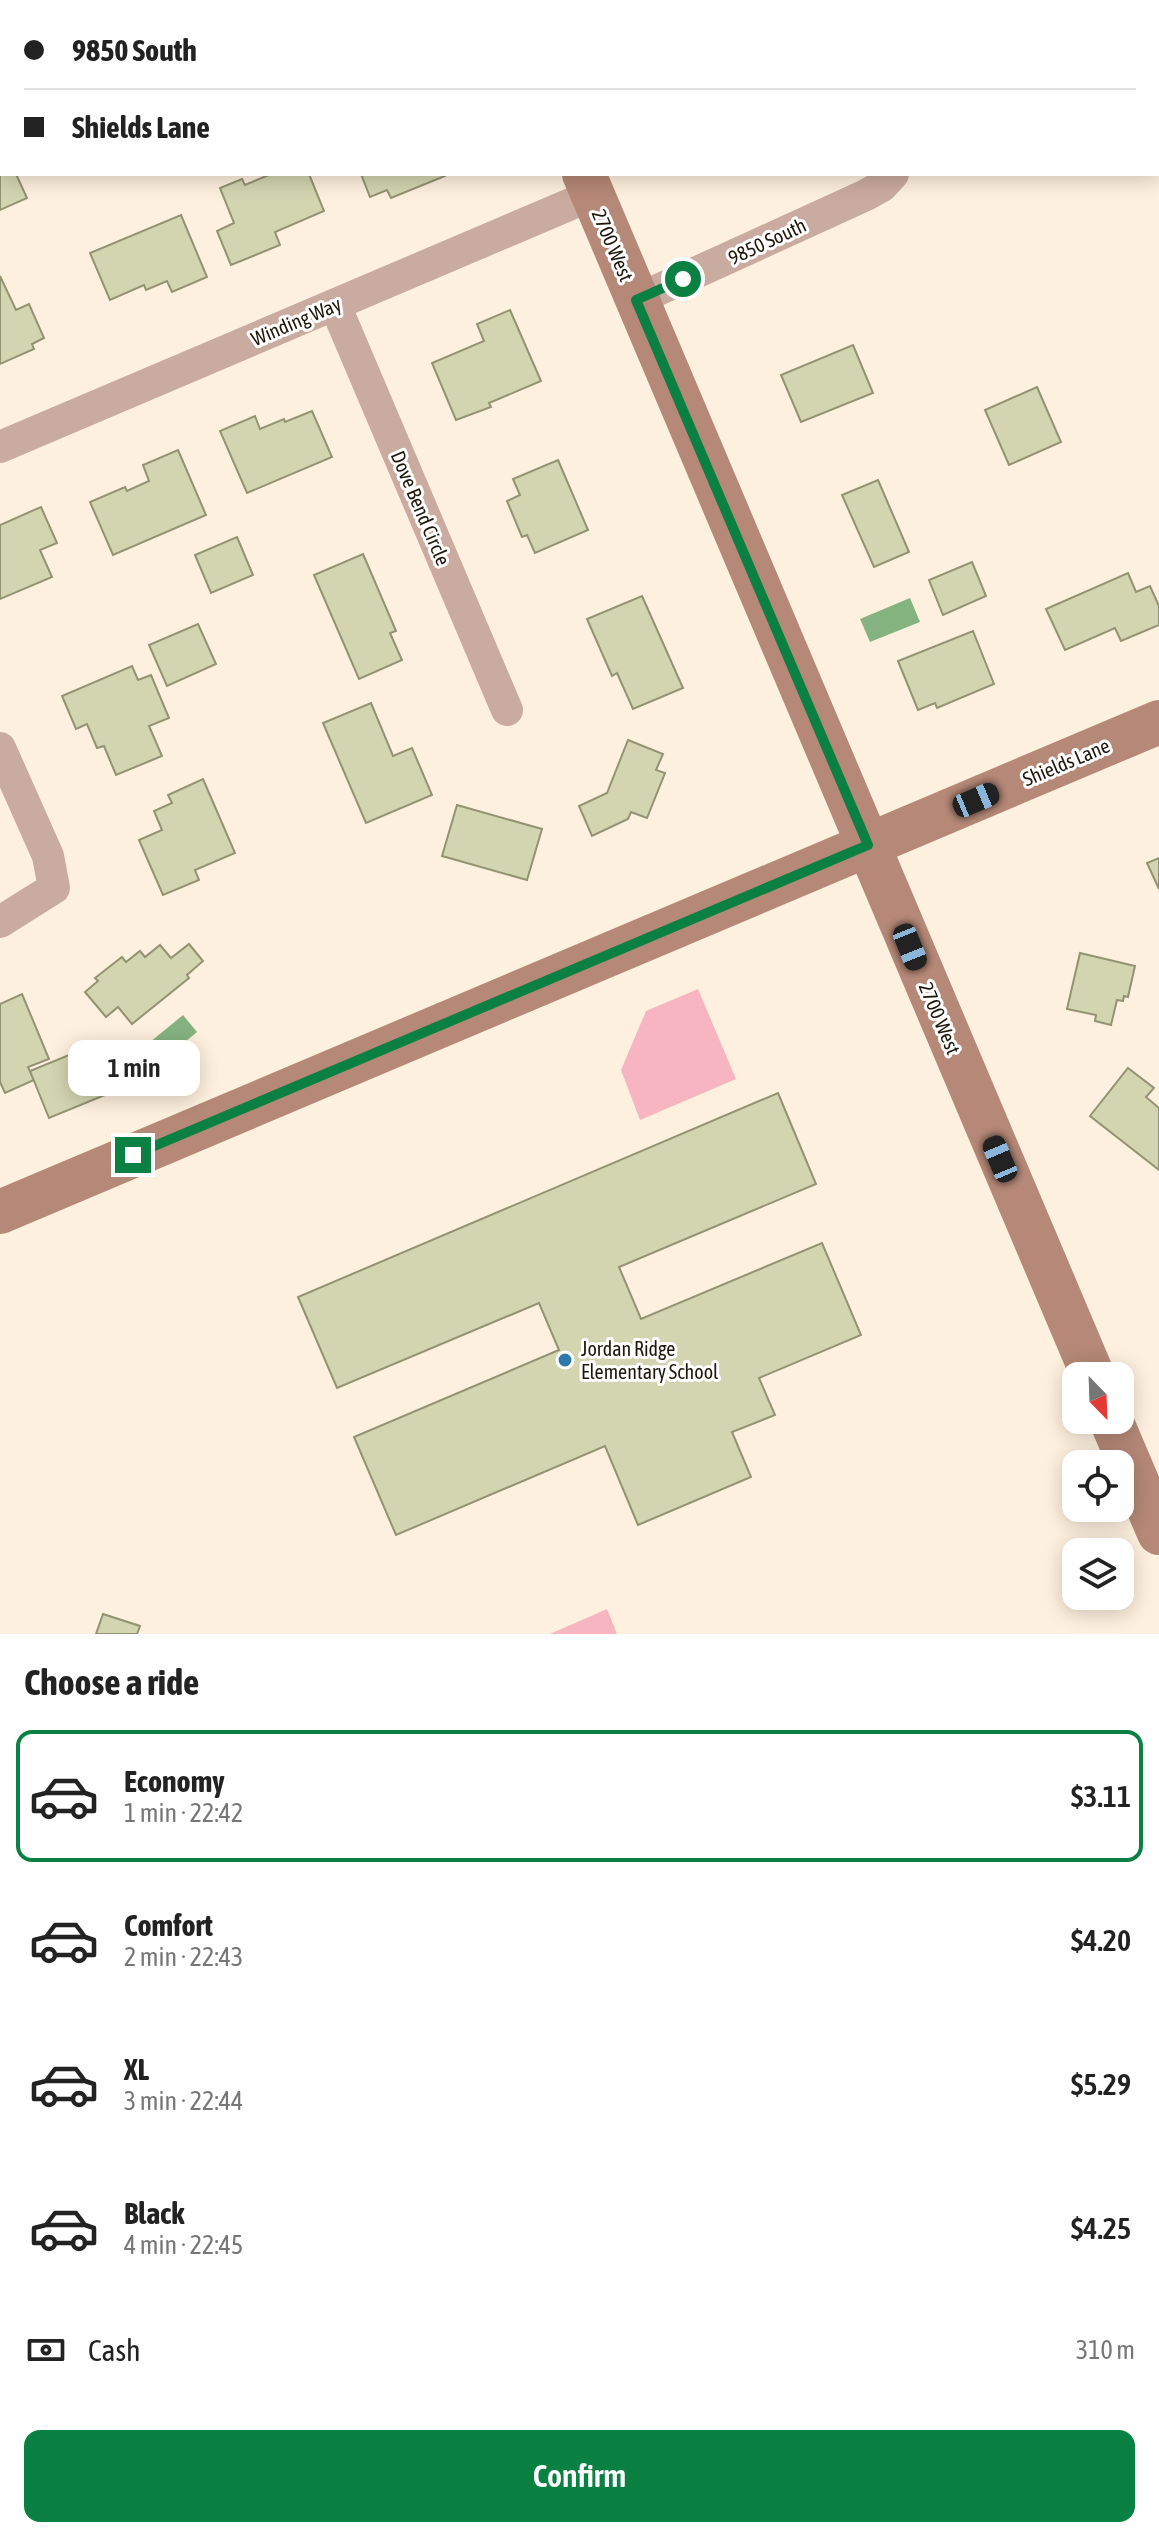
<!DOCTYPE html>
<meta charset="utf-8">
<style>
body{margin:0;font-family:"Asap Condensed",sans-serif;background:#f2f2f2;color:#222;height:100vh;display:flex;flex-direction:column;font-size:30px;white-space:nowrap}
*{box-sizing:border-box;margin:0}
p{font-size:26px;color:#767676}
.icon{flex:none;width:44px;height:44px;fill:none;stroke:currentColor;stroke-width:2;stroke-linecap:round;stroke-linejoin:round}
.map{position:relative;height:1634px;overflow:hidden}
.details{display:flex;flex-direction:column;background:#fff;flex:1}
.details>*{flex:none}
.hud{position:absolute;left:0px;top:0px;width:1160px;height:176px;box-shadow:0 4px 20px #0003;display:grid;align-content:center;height:176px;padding:0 24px;background:#fff}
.needle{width:52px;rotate:157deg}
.controls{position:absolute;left:1062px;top:1362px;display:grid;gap:16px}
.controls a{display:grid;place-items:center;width:72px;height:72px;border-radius:16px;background:#fff;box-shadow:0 4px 20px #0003;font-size:40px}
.end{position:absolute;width:36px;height:36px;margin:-18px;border:10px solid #0b8043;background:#fff;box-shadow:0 0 0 4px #fff}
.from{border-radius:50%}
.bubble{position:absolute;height:56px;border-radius:16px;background:#fff;box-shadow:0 4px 20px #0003;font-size:26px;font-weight:600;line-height:56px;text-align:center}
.car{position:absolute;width:24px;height:48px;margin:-24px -12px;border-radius:10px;box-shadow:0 0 6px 2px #0007;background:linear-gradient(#222 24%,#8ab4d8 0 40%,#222 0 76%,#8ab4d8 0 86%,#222 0)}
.hud b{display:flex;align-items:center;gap:28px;height:76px;font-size:30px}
.hud b+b{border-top:2px solid #e0e0e0}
.hud i{width:20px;height:20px;background:#222}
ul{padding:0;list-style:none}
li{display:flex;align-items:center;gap:24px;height:132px;margin:0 16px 12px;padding:0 8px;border:4px solid transparent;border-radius:16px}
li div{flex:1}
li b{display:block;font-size:30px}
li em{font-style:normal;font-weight:600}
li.active{border-color:#0b8043}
li>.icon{width:72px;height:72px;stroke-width:1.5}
h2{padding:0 24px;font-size:36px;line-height:96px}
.pay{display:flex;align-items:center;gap:20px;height:88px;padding:0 24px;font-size:30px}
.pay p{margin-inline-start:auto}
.button{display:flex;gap:16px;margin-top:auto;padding:16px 24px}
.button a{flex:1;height:92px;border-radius:16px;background:#0b8043;color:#fff;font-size:32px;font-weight:600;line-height:92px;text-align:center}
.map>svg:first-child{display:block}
.green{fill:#f6b5c0}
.water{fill:#85b380}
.building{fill:#d3d4b0;stroke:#929372;stroke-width:2}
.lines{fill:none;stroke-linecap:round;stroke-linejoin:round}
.street{stroke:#caaba0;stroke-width:32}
.secondary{stroke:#b58877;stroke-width:44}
.route{stroke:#0b8043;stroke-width:10}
.poi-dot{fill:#2e79ac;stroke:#fff;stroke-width:3}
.labels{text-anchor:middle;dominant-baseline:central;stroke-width:6;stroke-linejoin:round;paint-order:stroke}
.street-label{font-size:20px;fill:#1e160b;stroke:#fff}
.poi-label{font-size:20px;fill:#1e160b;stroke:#fff;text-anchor:start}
</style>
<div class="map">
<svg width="1159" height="1634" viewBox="0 0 1159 1634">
<rect width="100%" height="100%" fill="#fef0de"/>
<g class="green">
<path d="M698,989l38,90 -96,41 -19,-50 25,-59z"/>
<path d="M607,1609l10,25h-67z"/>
</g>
<g class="water">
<path d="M910,598l10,24 -50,20 -10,-23z"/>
<path d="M183,1015l14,17 -44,37 -15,-17z"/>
</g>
<g class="building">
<path d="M0,138l2,36h14l11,24 -27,12z"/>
<path d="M271,174h38l15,37 -49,21 5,13 -49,20 -14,-34 17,-8 -14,-35 22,-9 3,6z"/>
<path d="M361,174h83l1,2 -54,22 -4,-8 -17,7z"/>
<path d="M181,215l26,62 -35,15 -5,-11 -21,9 -2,-5 -34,15 -20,-47z"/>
<path d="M0,276l16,34 13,-6 15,34 -12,6 2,5 -34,15z"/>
<path d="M510,310l31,71 -52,22 2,4 -35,13 -24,-57 52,-22 -7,-17z"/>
<path d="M853,345l20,48 -72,29 -20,-47z"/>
<path d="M1037,387l24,55 -52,23 -24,-55z"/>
<path d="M312,411l20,46 -85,36 -27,-62 35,-15 5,13 24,-10 1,3z"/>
<path d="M178,450l28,65 -93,40 -23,-53 35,-15 2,4 22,-10 -6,-16z"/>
<path d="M558,460l30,70 -53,23 -8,-18 -5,2 -15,-36 13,-6 -7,-16z"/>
<path d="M878,480l31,72 -35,15 -32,-72z"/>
<path d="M41,507l16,36 -17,7 12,27 -52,22v-74z"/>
<path d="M237,537l16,38 -42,18 -16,-38z"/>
<path d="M363,554l33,77 -6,2 12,27 -43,19 -45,-104z"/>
<path d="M972,562l14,34 -43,19 -14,-35z"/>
<path d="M1128,573l8,19 14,-6 9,20v19l-38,16 -6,-13 -50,22 -19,-41z"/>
<path d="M642,596l41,92 -50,21 -16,-36 -5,3 -25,-57z"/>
<path d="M198,624l18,40 -49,22 -18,-41z"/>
<path d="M973,631l21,53 -57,24 -2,-5 -17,7 -20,-49z"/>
<path d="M132,666l6,14 13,-5 18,43 -20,8 13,30 -46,19 -12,-29 -7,2 -10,-24 -11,5 -14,-33z"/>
<path d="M371,703l22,53 19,-8 20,47 -66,28 -43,-100z"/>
<path d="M628,740l35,14 -7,16 9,3 -18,45 -16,-6 -3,7 -36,17 -13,-30 28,-13z"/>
<path d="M203,779l32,74 -40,17 4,10 -36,15 -24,-55 23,-10 -8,-19 18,-8 -4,-8z"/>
<path d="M457,805l85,24 -15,51 -85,-24z"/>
<path d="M1159,858v31l-12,-26z"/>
<path d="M189,944l14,17 -16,14 2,3 -57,46 -14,-17 -12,10 -21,-25 13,-11 -3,-3 27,-21 4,5 14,-11 5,6 15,-12 11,13z"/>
<path d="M1080,953l55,13 -7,31 -4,-1 -1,5 -6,-1 -6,25 -16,-4 1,-6 -29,-6z"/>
<path d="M22,994l27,65 -21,8 6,13 -29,13 -5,-11v-78z"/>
<path d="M86,1048l19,47 -56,23 -19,-47z"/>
<path d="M1128,1068l26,20 -8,9 13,11v62l-69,-54z"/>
<path d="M778,1093l38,91 -197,83 22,52 181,-76 39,92 -102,43 16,37 -43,17 19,45 -113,48 -33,-79 -209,89 -42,-98 205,-87 -20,-47 -202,85 -39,-91z"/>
<path d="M103,1614l37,12 -3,8h-41z"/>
</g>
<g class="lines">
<g class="street">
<path d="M636,300l230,-105 16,-9 11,-12"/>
<path d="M335,305l172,405"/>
<path d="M0,447l592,-252"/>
<path d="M0,748l48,108 6,32 -54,34"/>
</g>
<g class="secondary">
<path d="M511,0l1,2"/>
<path d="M584,174l509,1202"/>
<path d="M0,1212l1159,-490"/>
<path d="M1111,1420l48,113"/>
</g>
</g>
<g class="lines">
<path class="route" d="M133,1155l735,-310 -232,-545 47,-21"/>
</g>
<circle class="poi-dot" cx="565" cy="1360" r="8"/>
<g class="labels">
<g class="street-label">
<text transform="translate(767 241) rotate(-25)">9850 South</text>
<text transform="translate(613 245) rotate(67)">2700 West</text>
<text transform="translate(296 321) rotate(-23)">Winding Way</text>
<text transform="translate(421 508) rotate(67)">Dove Bend Circle</text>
<text transform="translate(1066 762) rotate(-23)">Shields Lane</text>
<text transform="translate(940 1018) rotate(67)">2700 West</text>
</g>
<g class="poi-label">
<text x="581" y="1348">Jordan Ridge<tspan x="581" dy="23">Elementary School</tspan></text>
</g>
</g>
</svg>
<div class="controls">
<a><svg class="needle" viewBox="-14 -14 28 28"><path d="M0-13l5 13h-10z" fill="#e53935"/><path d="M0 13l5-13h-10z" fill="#767676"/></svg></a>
<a><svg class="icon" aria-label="locate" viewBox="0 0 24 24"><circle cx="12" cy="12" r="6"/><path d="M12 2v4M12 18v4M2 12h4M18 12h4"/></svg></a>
<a><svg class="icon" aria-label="layers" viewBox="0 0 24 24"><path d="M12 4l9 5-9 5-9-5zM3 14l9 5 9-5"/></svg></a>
</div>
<i class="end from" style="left:683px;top:279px"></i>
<i class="end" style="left:133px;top:1155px"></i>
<div class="bubble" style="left:68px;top:1040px;width:132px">1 min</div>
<i class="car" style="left:976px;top:800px;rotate:67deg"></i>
<i class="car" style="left:910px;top:947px;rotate:158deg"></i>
<i class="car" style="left:1000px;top:1159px;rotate:337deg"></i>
<div class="hud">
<b><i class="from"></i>9850 South</b>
<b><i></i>Shields Lane</b>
</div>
</div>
<section class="details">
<h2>Choose a ride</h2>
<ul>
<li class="active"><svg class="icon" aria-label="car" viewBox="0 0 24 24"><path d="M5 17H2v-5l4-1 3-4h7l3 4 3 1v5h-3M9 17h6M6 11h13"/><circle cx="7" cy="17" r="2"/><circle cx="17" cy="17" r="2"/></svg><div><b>Economy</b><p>1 min · 22:42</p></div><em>$3.11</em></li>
<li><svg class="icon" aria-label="car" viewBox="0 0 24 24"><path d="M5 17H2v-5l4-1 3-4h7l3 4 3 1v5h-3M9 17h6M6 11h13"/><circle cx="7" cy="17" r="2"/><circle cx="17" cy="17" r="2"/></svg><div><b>Comfort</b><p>2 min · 22:43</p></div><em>$4.20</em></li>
<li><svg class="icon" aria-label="car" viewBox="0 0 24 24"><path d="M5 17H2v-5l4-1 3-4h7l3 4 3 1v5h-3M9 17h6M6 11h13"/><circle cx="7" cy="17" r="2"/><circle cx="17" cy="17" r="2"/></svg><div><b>XL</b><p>3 min · 22:44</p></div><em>$5.29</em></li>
<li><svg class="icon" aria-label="car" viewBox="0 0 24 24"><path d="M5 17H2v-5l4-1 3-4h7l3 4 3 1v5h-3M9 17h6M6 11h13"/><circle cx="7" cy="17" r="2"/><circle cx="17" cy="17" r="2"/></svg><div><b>Black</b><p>4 min · 22:45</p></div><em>$4.25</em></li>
</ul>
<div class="pay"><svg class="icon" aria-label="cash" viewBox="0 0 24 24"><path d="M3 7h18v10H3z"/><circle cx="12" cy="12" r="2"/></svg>Cash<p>310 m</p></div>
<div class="button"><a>Confirm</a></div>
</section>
